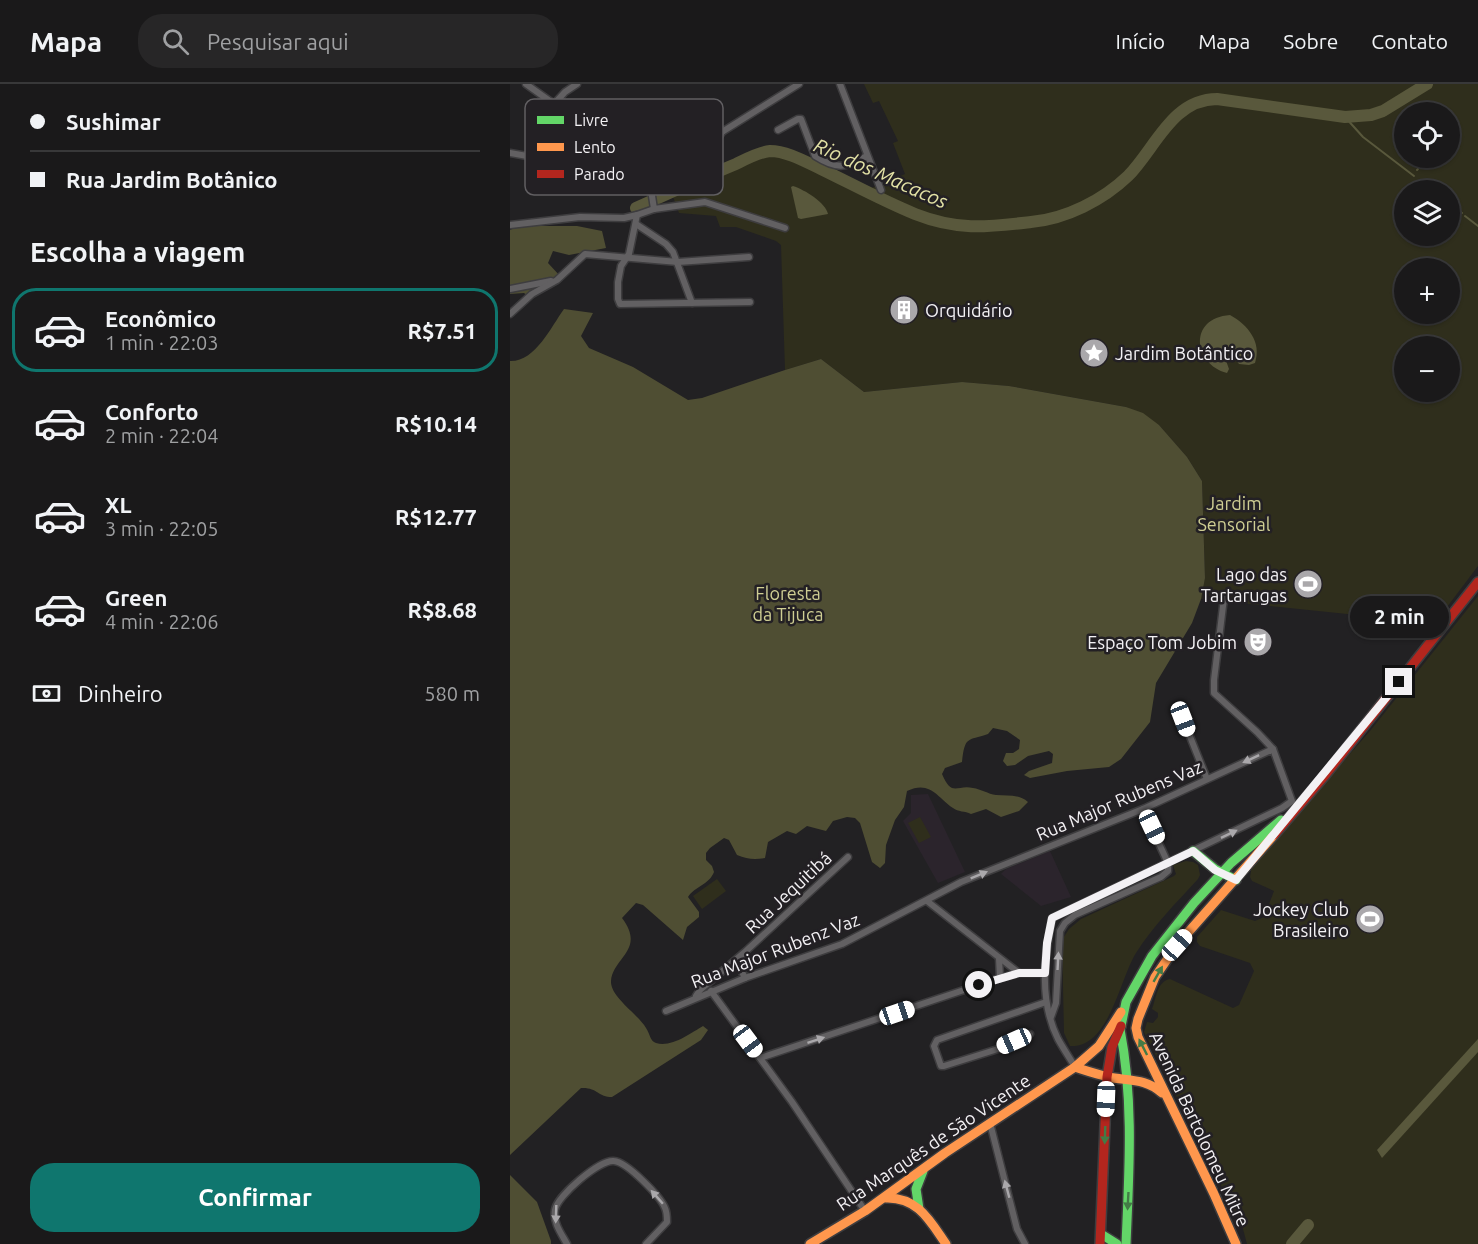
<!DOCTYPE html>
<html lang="pt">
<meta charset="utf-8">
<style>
body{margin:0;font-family:Ubuntu,sans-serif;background:#272627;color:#f1f3f6;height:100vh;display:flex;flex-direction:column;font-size:22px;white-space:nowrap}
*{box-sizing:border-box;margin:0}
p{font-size:20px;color:#9fa0a2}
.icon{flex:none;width:33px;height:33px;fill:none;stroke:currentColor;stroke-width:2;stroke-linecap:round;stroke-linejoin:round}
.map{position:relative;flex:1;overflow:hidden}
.panel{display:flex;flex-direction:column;background:#1a191a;width:510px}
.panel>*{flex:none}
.hud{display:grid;align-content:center;height:132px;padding:0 30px;background:#1a191a}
.fabs{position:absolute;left:884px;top:18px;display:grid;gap:12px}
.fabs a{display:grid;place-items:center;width:66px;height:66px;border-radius:50%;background:#1a191a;box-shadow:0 2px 4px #0004,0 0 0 2px #383839;font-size:30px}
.end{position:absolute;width:27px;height:27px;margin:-14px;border:8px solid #f3f1f4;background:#111;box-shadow:0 0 0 3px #111}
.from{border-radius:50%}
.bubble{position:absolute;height:42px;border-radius:21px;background:#1a191a;box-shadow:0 2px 4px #0004,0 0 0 2px #383839;font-size:20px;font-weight:700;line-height:42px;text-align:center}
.car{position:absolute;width:18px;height:36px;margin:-18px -9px;border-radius:8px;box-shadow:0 0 4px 2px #0007;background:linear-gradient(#fff 24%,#345 0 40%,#fff 0 76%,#345 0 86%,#fff 0)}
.hud b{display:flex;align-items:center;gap:21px;height:57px;font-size:22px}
.hud b+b{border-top:2px solid #383839}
.hud i{width:15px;height:15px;background:#f1f3f6}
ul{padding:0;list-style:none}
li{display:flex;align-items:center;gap:18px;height:84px;margin:0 12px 9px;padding:0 18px;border:3px solid transparent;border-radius:24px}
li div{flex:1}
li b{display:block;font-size:22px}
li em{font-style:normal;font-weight:700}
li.on{border-color:#0f766e}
li>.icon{width:54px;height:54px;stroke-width:1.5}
h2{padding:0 30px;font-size:27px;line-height:72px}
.pay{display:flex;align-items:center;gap:15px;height:66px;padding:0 30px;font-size:22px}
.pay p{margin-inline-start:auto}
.button{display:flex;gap:12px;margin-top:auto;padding:12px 30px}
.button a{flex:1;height:69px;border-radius:24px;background:#0f766e;color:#fff;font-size:24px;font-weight:700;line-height:69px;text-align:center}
header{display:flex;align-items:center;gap:36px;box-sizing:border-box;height:84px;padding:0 30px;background:#1a191a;border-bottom:2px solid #383839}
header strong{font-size:28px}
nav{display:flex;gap:33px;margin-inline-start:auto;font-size:21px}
.search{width:420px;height:54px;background:#272627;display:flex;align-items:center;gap:15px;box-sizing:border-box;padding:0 21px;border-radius:24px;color:#9fa0a2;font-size:22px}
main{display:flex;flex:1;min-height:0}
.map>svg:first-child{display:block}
.built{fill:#2b242c}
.green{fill:#2f2e1c;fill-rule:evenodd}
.forest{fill:#4f4e33}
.water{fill:#59583c}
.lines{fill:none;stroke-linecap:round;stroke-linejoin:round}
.stream{stroke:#59583c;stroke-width:2}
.river{stroke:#59583c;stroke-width:12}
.street-casing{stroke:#3e3d3f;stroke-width:9}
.fast-casing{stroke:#3e3d3f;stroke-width:12}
.slow-casing{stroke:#3e3d3f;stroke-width:12}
.jam-casing{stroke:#3e3d3f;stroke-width:12}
.street{stroke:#626062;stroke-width:6}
.fast{stroke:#63d668;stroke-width:9}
.slow{stroke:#ff974d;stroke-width:9}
.jam{stroke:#b3261e;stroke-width:9}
.oneway{fill:#aaa8ab}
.oneway2{fill:#437b46}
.route{stroke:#f3f1f4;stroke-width:8}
.labels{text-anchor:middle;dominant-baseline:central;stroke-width:5;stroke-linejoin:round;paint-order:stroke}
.poi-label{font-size:18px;fill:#f3f1f4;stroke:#232024;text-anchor:end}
.park-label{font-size:18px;fill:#cfce93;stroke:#232024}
.street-label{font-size:18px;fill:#f3f1f4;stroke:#232024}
.water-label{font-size:20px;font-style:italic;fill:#e3e2a6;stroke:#232024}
.key{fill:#232024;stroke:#615f62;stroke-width:1.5}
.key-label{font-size:16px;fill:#f3f1f4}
</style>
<header>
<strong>Mapa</strong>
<div class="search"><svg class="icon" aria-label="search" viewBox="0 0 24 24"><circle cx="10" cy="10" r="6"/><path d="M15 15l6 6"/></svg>Pesquisar aqui</div>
<nav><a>Início</a><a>Mapa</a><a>Sobre</a><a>Contato</a></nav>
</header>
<main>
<section class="panel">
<div class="hud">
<b><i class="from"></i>Sushimar</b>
<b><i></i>Rua Jardim Botânico</b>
</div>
<h2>Escolha a viagem</h2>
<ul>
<li class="on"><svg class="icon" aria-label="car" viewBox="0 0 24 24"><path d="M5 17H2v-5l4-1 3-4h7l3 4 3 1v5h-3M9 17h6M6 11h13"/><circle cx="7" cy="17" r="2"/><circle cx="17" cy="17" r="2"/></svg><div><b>Econômico</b><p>1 min · 22:03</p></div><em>R$7.51</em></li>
<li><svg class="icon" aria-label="car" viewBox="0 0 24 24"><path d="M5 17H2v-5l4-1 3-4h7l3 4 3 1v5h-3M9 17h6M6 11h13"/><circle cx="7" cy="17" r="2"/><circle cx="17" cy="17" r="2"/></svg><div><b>Conforto</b><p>2 min · 22:04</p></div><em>R$10.14</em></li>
<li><svg class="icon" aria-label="car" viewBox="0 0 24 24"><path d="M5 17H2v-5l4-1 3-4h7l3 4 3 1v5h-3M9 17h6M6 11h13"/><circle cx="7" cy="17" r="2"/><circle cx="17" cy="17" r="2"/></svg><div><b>XL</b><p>3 min · 22:05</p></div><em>R$12.77</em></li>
<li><svg class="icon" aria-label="car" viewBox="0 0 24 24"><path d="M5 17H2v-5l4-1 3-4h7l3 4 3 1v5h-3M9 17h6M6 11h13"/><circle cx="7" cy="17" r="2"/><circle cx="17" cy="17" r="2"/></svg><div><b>Green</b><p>4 min · 22:06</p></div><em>R$8.68</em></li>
</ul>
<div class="pay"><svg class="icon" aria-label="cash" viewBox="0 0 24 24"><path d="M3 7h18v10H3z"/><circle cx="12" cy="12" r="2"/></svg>Dinheiro<p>580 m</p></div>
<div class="button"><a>Confirmar</a></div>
</section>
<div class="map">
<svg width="968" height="1160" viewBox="0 0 968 1160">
<rect width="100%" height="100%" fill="#222123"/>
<g class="built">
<path d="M418,710l37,78 -27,11 -35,-62 8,-8v-18z"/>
<path d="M540,767l21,46 -30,9 -40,-32 5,-5z"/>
</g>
<g class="green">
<path d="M354,0h614v482l-40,53h-13l-4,6 -16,-5 -204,-21 4,-22 -3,-96 -15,-24 -28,-32 -33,-18 -117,-21 -47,-4 -98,10 -43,-33 -36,11 -4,-125 -5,-4 -40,-14h-16l-4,-11 -37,-3 -7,-19 98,-42 92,40 43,-18 -12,-31 5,-2 -19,-40 -6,2zM894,28h45v46h-45zM894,106h45v46h-45zM894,184h45v46h-45zM894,262h45v46h-45z"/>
<path d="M968,512v648h-231l-4,-15 -99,-197 3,-10 6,1 5,-6v-4l-6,-4c4,-10 5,-28 18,-30l63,29 6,-3 15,-34 -4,-8 -50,-17 -3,-4v-5l24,-27 34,11 9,-4 10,-26 -22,-10 -2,-4 2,-12 118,-134z"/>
<path d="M410,733l11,20 -12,6 -11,-20z"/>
<path d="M676,777l7,1 5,3 2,10 -2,4c-22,24 -45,47 -62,74 -16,25 -27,96 -66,93l-6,-13 -2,-93 7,-11 12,-10 93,-43 2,-2 -3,-9z"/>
<path d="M207,795l9,12 -24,18 -9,-13z"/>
</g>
<g class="forest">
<path d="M9,142h58l25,5 4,17 -37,7 -16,-4 -5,12 12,13 -28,23 -8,-6 -14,1v-64z"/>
<path d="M54,225l29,4 -12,23 8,12 44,19 55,33 14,-2 83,-28 36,-11 43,33 98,-10 47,4 117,21 17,6 16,12 28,32 15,24 3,97 -4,21 -9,24 -36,60 -6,39 -29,37 -12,8 -42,4 -37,7 -6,-3 5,-4 23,-8 1,-9 -4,-3 -21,5 -13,9 -8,1 -4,-5 3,-8h7l6,-4 1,-9 -13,-9 -14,-3 -5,6c-21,7 -23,2 -26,28l-17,6 -3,6c10,24 15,10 31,14 8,1 15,6 23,7 11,1 23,-1 32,7l-9,9 -18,6 -15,-8 -15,5c-6,-3 -13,-2 -18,-6 -16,-11 -23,-28 -46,-17l-3,16 -9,13 -9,25 -1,18 -5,5 -8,-6 -12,-39 -5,-5 -8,-1 -14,4 -7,10 -19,-5 -11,8 -9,-3 -19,11 -3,16c-11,2 -18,1 -28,-3l-8,-15 -5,-2 -14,10 -4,5v7l6,6 2,6c-5,13 -19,14 -26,25l11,15v5l-12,10 -4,13 -40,-35 -7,-2 -14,15c24,32 -9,39 -11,63 -1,16 27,33 35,47 4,6 4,13 10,15 15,5 35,-10 47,-17l5,4 -7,10 -89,57c-14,0 -15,-10 -31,-9l-71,67v-794c25,1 41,-34 54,-52z"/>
<path d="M0,1091l27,27 14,39v3h-41z"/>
</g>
<g class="water">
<path d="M283,102c12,4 32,16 35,28l-27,5 -3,-1 -7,-31z"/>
<path d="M720,231c18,10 32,27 25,48l-6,2 -10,-1 -6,-8v-9h-8l-1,8 5,14 -2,4c-34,-9 -39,-55 3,-58z"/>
<path d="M968,955v13l-96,106 -5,-8z"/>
</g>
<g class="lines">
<g class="stream">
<path d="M835,33l18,20 51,39"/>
<path d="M907,86l10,-12"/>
<path d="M913,98l11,8"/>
<path d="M939,119l13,10"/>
<path d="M955,132l13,10"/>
</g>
<g class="river">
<path d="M126,124c33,-15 66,-30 100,-44 10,-5 23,-12 34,-13 17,0 36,11 51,18 31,15 62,32 94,45 43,17 72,13 116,8 35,-3 72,-22 97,-46 27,-27 44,-77 89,-77l128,18 26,-2 12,-4 44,-27"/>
<path d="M782,1160l16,-19"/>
</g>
<g class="street-casing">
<g id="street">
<path d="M16,0l28,20"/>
<path d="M330,0l41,106"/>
<path d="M44,20l11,-12 12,-8"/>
<path d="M268,46l20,-11h3l14,37c22,14 30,12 52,0"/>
<path d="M0,69l79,14"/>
<path d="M160,71l2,9 8,3"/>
<path d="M39,75l5,-55"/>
<path d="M78,82l42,4 14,-1 64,-34 14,-3 77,-48"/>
<path d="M113,89c32,6 49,0 75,-19 10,-7 18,-11 24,-22"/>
<path d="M139,92l5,33"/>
<path d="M126,140l30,20 7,8 19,51"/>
<path d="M0,141l70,-8 44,1 13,-3"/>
<path d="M0,205l41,-8"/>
<path d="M240,218l-130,2 -2,-5v-17l3,-16 8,-12 8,-39 17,-6 51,-7 80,26"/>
<path d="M0,230l22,-20 25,-14 28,-26 93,8 71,-5"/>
<path d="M714,514l-10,82v13l43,39 16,17"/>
<path d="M673,635l24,60"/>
<path d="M417,817l92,72"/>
<path d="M489,874l1,20"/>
<path d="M235,894l-5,-10 5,-14"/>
<path d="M201,907l81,111 73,109"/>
<path d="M186,912l4,-6 46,-39 102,-94"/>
<path d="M156,927l79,-33 97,-34 119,-62 182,-73 130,-60 19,52 -10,7 -230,110c-8,39 -13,83 6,121 5,9 11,18 17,28"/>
<path d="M541,933l5,-14 4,-72 5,-8 10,-8 86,-38 7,-6v-8l-25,-54"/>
<path d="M520,950l-32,15 -54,17h-3l-7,-20 3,-6 109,-38"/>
<path d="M250,974l240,-80 19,-5h26"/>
<path d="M480,1039l27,106 8,15"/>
<path d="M57,1160c-6,-11 -14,-21 -12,-34 2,-14 45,-51 59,-49 13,1 46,35 51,47 2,4 2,9 2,14l-21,22"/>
</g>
</g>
<g class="fast-casing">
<g id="fast">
<path d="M683,767l22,18 21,11"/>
<path d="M611,942l5,-24 26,-46 42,-53 37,-40 50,-43"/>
<path d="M610,945c14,72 9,143 6,215"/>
<path d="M409,1125l-3,-20 7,-18"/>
<path d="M591,1150l16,10"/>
</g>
</g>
<g class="slow-casing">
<g id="slow">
<path d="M565,983c11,4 22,7 33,10 20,4 38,1 54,16"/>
<path d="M376,1114c32,-1 44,23 60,46"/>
<path d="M300,1160l55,-33 80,-58 130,-86 24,-21 22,-34"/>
<path d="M726,1160l-22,-50 -76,-157 -2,-9 2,-9 17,-42 22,-32 97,-110"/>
</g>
</g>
<g class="jam-casing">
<g id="jam">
<path d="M764,751l52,-61 152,-192"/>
<path d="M590,1160l7,-167 5,-30 9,-21"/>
</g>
</g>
<use href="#street" class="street"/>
<use href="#fast" class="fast"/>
<use href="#slow" class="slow"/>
<use href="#jam" class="jam"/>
</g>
<defs><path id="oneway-solid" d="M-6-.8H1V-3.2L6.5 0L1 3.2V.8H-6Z" transform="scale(1.5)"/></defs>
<g class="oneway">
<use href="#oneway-solid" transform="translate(741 675) rotate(155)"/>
<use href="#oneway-solid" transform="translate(719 750) rotate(-26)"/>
<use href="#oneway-solid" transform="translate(469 791) rotate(-22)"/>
<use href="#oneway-solid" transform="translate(548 877) rotate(-87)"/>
<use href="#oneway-solid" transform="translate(306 956) rotate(-18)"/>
<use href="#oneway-solid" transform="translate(497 1105) rotate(-105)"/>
<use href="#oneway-solid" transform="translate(147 1113) rotate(-131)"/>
<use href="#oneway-solid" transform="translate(46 1130) rotate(92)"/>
</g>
<g class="oneway2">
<use href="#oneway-solid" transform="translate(648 890) rotate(-60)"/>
<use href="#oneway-solid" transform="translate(633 963) rotate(-117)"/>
<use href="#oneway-solid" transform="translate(595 1051) rotate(92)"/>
<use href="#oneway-solid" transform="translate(618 1117) rotate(93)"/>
</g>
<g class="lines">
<path class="route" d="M469,901l40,-12h26l2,-30 5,-25 141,-67 22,19 21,10 163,-198"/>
</g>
<defs>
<g id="building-disc" transform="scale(1.5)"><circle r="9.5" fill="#aaa8ab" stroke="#232024"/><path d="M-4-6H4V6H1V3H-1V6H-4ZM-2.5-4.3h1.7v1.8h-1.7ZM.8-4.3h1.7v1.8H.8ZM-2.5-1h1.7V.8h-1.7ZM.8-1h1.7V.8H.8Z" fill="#fff"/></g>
<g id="sight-disc" transform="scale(1.5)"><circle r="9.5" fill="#aaa8ab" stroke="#232024"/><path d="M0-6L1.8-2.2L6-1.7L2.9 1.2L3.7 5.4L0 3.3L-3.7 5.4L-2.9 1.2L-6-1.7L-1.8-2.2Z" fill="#fff"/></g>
<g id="stadium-disc" transform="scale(1.5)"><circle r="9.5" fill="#aaa8ab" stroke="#232024"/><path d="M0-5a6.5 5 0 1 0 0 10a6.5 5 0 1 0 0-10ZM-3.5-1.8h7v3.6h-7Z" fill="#fff"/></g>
<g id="theatre-disc" transform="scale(1.5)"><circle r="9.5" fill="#aaa8ab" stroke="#232024"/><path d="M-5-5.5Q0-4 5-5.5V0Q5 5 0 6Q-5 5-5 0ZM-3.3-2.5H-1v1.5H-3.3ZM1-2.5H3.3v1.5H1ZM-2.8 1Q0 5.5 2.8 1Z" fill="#fff"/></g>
</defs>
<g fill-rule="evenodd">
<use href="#building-disc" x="394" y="226"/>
<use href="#sight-disc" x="584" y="269"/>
<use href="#stadium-disc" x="798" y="500"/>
<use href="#theatre-disc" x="748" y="558"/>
<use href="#stadium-disc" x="860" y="835"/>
</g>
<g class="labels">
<g class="poi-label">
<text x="415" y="226" text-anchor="start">Orquidário</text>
<text x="605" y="269" text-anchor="start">Jardim Botântico</text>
<text x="777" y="490">Lago das<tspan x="777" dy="21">Tartarugas</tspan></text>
<text x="727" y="558">Espaço Tom Jobim</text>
<text x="839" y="825">Jockey Club<tspan x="839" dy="21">Brasileiro</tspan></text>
</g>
<g class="park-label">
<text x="724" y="419">Jardim<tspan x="724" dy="21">Sensorial</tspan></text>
<text x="278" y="509">Floresta<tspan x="278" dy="21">da Tijuca</tspan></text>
</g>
<g class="street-label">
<text transform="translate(609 716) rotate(-23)">Rua Major Rubens Vaz</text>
<text transform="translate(278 808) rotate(-43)">Rua Jequitibá</text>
<text transform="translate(265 866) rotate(-21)">Rua Major Rubenz Vaz</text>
<text transform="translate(690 1045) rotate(65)">Avenida Bartolomeu Mitre</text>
<text transform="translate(423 1058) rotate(-34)">Rua Marquês de São Vicente</text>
</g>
<g class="water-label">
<text transform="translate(371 89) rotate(24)">Rio dos Macacos</text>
</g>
</g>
<rect x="15" y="15" width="198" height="96" rx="9" class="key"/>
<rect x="27" y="32" width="27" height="8" fill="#63d668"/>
<rect x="27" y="59" width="27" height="8" fill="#ff974d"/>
<rect x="27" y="86" width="27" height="8" fill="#b3261e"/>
<g class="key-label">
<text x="64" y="42">Livre</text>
<text x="64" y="69">Lento</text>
<text x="64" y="96">Parado</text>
</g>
</svg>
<div class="fabs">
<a><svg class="icon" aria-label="locate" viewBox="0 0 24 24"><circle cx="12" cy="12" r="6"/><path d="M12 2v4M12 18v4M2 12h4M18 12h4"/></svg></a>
<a><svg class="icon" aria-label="layers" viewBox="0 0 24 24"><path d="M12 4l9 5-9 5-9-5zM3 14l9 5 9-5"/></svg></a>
<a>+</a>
<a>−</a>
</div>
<i class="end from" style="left:469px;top:901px"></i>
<i class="end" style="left:889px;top:598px"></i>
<div class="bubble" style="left:840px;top:512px;width:99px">2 min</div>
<i class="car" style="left:673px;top:635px;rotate:159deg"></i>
<i class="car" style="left:642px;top:743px;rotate:155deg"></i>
<i class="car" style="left:667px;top:861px;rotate:42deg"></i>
<i class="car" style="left:387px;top:929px;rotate:71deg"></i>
<i class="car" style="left:238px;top:957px;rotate:143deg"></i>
<i class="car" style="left:504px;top:957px;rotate:246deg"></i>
<i class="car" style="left:596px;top:1015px;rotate:182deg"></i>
</div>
</main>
